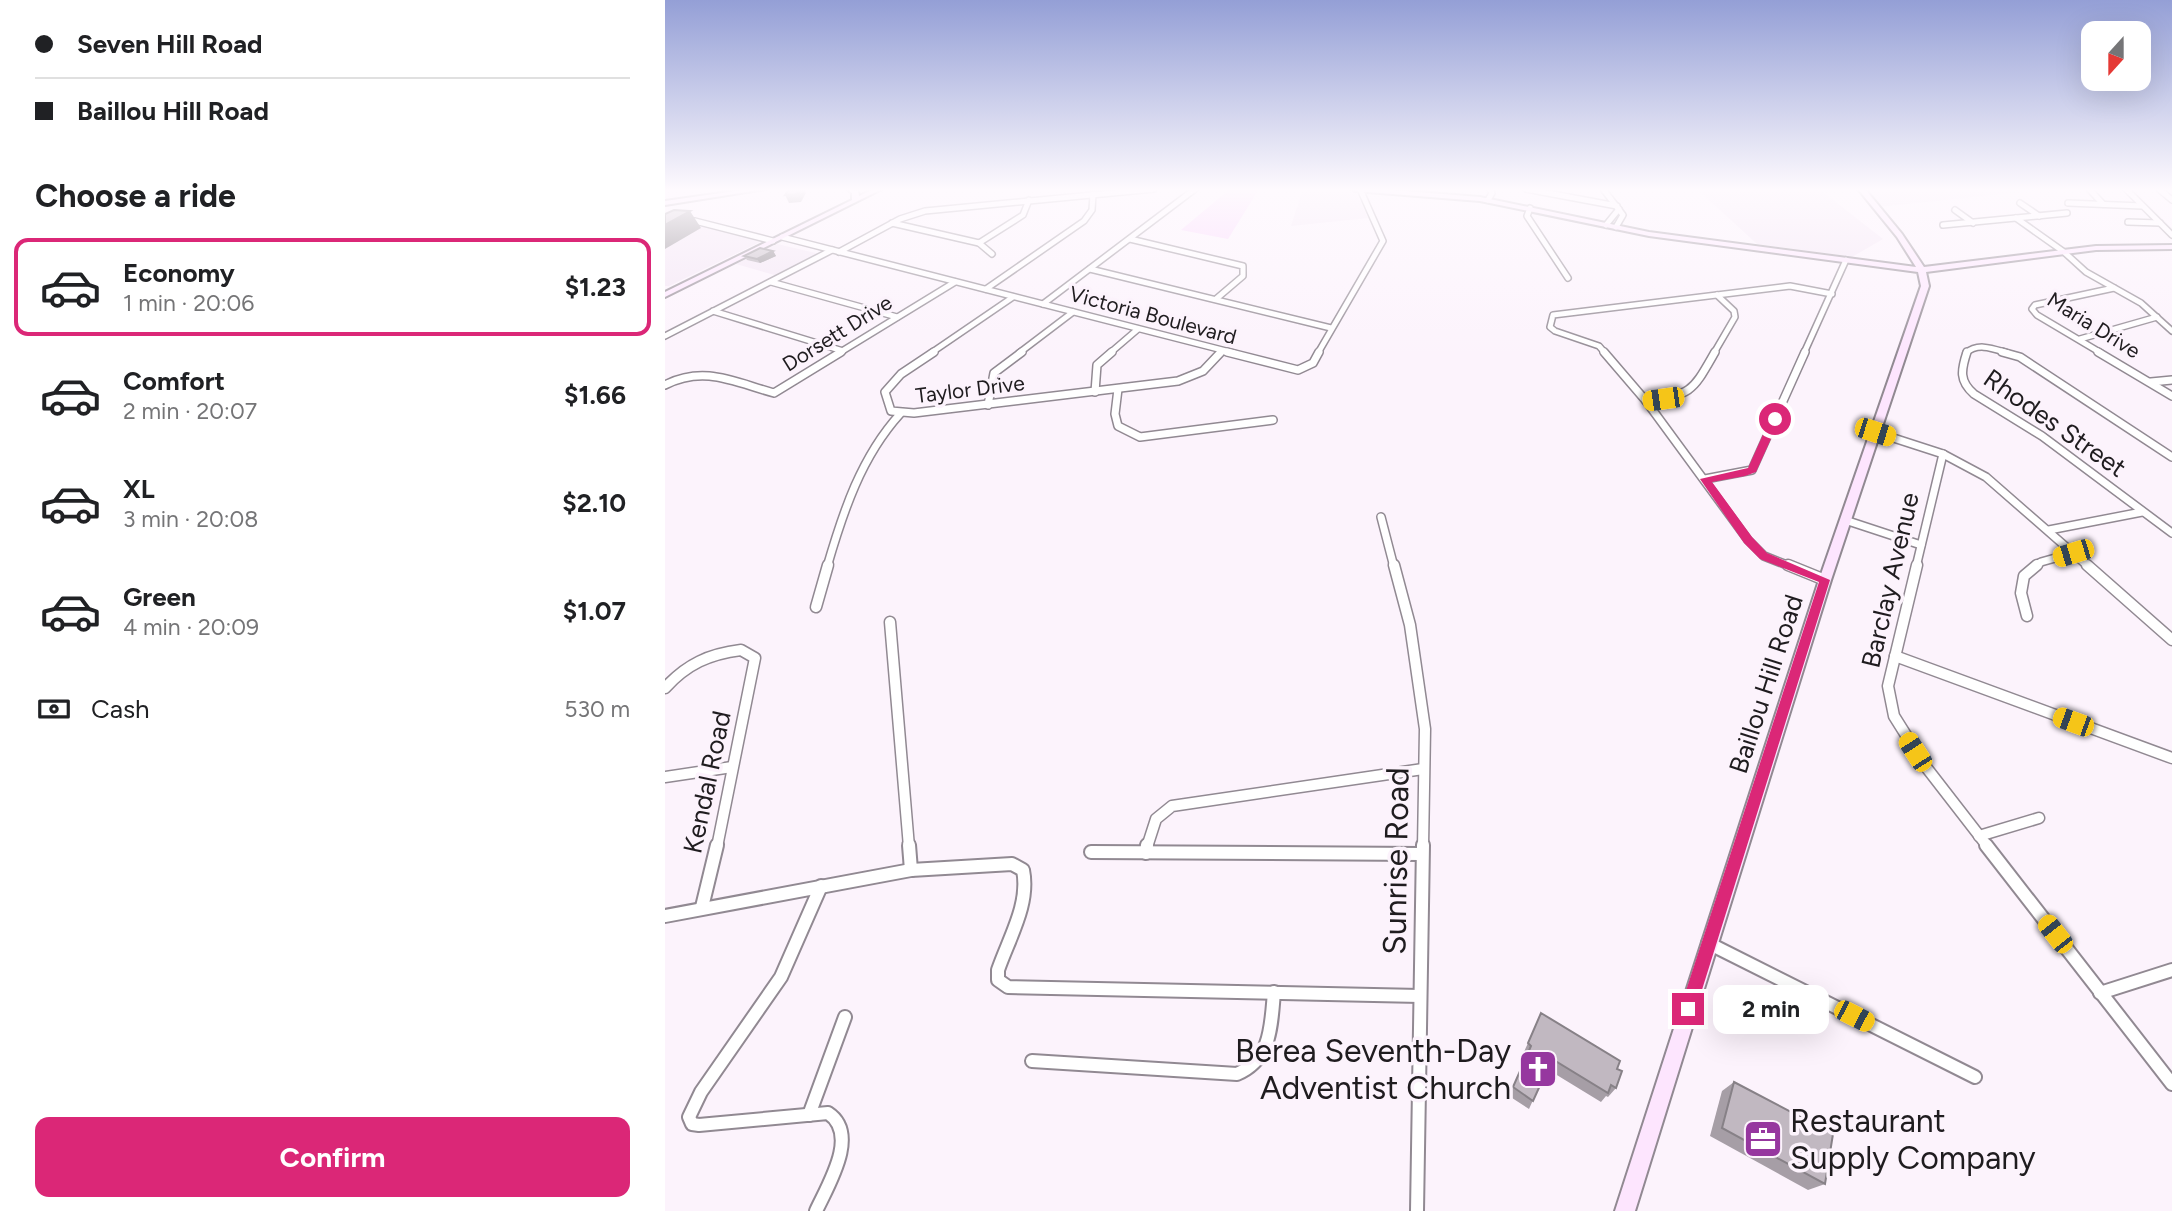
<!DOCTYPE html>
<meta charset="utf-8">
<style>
body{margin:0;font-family:Figtree,sans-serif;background:#f6f6f6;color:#202124;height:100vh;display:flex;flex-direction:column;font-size:26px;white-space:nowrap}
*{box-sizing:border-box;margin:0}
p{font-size:23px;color:#757577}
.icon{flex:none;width:38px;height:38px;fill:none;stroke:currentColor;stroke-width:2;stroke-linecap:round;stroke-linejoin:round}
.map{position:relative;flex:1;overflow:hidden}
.panel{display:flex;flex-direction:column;background:#fff;width:665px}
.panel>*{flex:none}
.banner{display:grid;align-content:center;height:154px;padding:0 35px;background:#fff}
.needle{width:46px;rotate:201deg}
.buttons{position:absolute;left:1416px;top:21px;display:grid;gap:14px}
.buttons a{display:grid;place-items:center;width:70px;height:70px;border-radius:14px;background:#fff;box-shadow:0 7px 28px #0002;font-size:35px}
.end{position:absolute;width:32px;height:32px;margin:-16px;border:9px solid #db2777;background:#fff;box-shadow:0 0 0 4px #fff}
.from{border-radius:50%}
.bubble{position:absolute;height:49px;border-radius:14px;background:#fff;box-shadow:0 7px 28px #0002;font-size:23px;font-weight:700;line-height:49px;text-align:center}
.car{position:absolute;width:21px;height:42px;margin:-21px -10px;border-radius:9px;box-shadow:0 0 5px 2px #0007;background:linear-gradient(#f5c518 24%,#345 0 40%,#f5c518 0 76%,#345 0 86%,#f5c518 0)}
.banner b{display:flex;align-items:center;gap:24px;height:66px;font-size:26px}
.banner b+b{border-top:2px solid #e0e0e0}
.banner i{width:18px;height:18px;background:#202124}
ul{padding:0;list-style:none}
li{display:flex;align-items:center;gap:21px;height:98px;margin:0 14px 10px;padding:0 21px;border:4px solid transparent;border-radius:14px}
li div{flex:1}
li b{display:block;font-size:26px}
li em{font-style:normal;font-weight:700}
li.on{border-color:#db2777}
li>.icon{width:63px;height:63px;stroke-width:1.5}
h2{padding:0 35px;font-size:32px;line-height:84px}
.pay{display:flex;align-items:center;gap:18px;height:77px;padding:0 35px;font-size:26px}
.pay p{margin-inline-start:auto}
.cta{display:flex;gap:14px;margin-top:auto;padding:14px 35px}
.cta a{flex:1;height:80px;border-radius:14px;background:#db2777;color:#fff;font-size:28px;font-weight:700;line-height:80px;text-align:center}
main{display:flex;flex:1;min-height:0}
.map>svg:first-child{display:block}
.built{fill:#f3e5f4}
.green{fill:#f9d0fb}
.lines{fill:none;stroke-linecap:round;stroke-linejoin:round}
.street-far3-casing{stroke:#918992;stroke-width:8}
.street-far2-casing{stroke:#918992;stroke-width:10}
.street-far1-casing{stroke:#918992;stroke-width:13}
.street-casing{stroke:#918992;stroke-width:16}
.secondary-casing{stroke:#918992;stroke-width:4}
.street-far3{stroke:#fff;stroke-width:5}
.street-far2{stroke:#fff;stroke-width:7}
.street-far1{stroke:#fff;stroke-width:10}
.street{stroke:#fff;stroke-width:12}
.secondary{fill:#fde5fe;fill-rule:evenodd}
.wall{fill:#a69ea6}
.shaded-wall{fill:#878187}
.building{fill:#c1b8c1;stroke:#878187;stroke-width:2}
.route{fill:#db2777}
.labels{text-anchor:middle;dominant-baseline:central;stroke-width:7;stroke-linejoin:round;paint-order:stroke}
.far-street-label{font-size:21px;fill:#1f1c1f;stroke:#fcf3fc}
.street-label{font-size:26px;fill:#1f1c1f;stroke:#fcf3fc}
.near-street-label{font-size:32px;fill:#1f1c1f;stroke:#fcf3fc}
.near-poi-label{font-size:32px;fill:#1f1c1f;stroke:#fcf3fc;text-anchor:end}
</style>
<main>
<section class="panel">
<div class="banner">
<b><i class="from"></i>Seven Hill Road</b>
<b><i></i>Baillou Hill Road</b>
</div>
<h2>Choose a ride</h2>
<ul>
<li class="on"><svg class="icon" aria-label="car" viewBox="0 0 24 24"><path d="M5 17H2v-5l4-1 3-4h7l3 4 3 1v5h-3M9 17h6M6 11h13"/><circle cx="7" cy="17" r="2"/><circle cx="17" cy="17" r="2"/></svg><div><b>Economy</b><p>1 min · 20:06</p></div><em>$1.23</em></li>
<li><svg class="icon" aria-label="car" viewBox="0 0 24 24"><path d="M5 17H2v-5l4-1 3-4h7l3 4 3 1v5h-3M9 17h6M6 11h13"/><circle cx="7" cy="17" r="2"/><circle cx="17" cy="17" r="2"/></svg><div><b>Comfort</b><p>2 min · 20:07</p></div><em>$1.66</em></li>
<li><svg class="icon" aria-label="car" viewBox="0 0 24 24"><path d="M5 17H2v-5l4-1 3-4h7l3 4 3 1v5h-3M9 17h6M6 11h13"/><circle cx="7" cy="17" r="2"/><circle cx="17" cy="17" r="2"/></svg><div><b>XL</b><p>3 min · 20:08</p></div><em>$2.10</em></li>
<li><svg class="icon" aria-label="car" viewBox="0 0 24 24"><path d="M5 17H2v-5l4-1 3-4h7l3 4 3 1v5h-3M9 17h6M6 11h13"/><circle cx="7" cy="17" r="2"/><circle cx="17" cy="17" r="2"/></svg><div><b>Green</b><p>4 min · 20:09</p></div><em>$1.07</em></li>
</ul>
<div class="pay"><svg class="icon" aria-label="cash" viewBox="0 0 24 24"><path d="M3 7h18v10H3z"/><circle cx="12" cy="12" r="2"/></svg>Cash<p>530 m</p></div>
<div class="cta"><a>Confirm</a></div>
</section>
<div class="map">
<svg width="1507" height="1211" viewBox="0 0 1507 1211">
<rect width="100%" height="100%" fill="#fcf3fc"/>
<g class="built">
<path d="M638,189l53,3 12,26 -77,8z"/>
<path d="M1032,189h122l64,50 -31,18 -95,-13z"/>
<path d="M1199,189h175l2,1 -163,17z"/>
<path d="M22,223l25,4 50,14 -93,45h-4v-61z"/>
<path d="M112,244l43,10 -42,22 -42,-12z"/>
</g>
<path class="green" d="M565,189h29l-31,50 -47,-9z"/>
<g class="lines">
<g class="street-far3-casing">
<g id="street-far3">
<path d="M861,189l91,17"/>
<path d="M938,189l20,26 -7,12"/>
<path d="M1424,189l14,15"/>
<path d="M1461,189l46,46"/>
<path d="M1494,189l13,11"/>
<path d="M823,200l4,-7 -2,-4"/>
<path d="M1355,203l19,13"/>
<path d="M1403,203l74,3"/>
<path d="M865,208l-3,8 41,62"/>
<path d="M1290,210l18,13"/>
<path d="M1351,218l48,34 22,20 55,31 31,28"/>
<path d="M1463,222l32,1"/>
<path d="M0,223l30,-2 78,20"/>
<path d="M227,223l87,20 44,-28 6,-15"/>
<path d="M941,225l13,-16"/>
<path d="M1278,225l124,-12"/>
<path d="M117,237l452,116"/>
<path d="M465,239l113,27v10l-27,23"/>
<path d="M314,243l13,11"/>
<path d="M174,252l61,-33 25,-8 229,-22"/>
<path d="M425,269l241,59"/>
<path d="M106,282l126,35"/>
<path d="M321,289l98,-68 8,-11 1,-16"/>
<path d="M378,304l152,-115"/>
<path d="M48,311l130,40"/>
<path d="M0,336l167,-86"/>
<path d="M1415,339l77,-22"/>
<path d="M174,353l116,-71"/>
<path d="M266,353l82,-56"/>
<path d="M354,353l54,-41"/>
<path d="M445,353l28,-24"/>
<path d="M555,353l2,-2"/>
<path d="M653,353l65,-112 -23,-52"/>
<path d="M940,353l-6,-7 -44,-15 -5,-4 3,-12 237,-29 42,8"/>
<path d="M1049,353l21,-36 -1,-6 -17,-16"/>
<path d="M1139,353l42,-93"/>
<path d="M1301,353c12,-11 28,-4 42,0"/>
<path d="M1436,353l-64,-38 -5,-6 3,-4 79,-17"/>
</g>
</g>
<g class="street-far2-casing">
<g id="street-far2">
<path d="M269,352l-33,22 -16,18 6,19 23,2 264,-32 25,-10 18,-19"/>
<path d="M562,352l71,18 15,-7 6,-11"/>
<path d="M939,352l42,49 102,139 16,16 28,11"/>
<path d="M1302,352c-6,18 -8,29 7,42l68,42 130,97"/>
<path d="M1337,352l18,5 152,100"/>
<path d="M1433,352l74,44"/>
<path d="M1486,382l21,-2"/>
<path d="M0,385c39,-20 69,-3 109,8l67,-41"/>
<path d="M453,389l-3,25 3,12 22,11 133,-17"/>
<path d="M430,392l2,-27 15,-13"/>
<path d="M981,401c47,-7 46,-9 69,-49"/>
<path d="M323,405l6,-32 28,-21"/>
<path d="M1210,432l68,22 43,23 103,90"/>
<path d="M1040,479l47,-9 53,-118"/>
<path d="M716,517l13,50"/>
<path d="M1180,520l76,25"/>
<path d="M1384,530l93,-18"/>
<path d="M162,567c16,-55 34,-110 73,-153"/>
<path d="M1251,567l27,-113"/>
<path d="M1370,567l6,-5 32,-9"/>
</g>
</g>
<g class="street-far1-casing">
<g id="street-far1">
<path d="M729,565l16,60 15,104 -2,118"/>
<path d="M1123,565l37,15"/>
<path d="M1252,565l-29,121 6,30 32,51 62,80"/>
<path d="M1422,565l85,75"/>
<path d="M151,607l12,-42"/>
<path d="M1362,616l-6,-23 3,-17 13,-11"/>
<path d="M225,622l19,225"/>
<path d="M1230,656l277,102"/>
<path d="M0,688c22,-24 44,-34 76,-38l14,8 -38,189"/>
<path d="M0,777l67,-10"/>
<path d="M1314,836l60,-18"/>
<path d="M482,847l9,-28 16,-13 251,-37"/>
</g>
</g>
<g class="street-casing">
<g id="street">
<path d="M244,845l2,25"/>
<path d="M1321,845l186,239"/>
<path d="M426,852l330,2"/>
<path d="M481,853l1,-8"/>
<path d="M37,907l15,-62"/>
<path d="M0,916l246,-46 101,-6 11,6c7,34 -14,68 -25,100v10l10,7 412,9"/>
<path d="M1043,943l267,134"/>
<path d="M1435,993l72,-23"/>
<path d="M367,1061l205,13c35,-15 34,-49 37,-82"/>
<path d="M144,1115l36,-98"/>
<path d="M151,1211c12,-26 44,-77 12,-98l-129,12 -7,-1 -3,-7 12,-25 80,-115 40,-91"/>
<path d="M752,1211l6,-366"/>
</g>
</g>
<g class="secondary-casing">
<g id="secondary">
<path d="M84,189h17l-101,16v-4z"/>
<path d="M182,189l11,2 1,5 15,-7h8l-217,108v-5l187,-92v-7z"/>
<path d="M687,189h28l100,8 169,35 267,35 -19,-30 -39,-48h7l37,45 22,33 172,-21 76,-1v4l-76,1 -170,22 3,14 -98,294 -196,631h-20l204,-631 102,-294 -3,-14 -269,-36 -169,-35 -125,-10z"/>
</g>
</g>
<use href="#street-far3" class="street-far3"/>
<use href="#street-far2" class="street-far2"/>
<use href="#street-far1" class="street-far1"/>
<use href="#street" class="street"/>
<use href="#secondary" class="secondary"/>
</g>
<g class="wall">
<path d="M108,251l3,5 -16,7 -13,-3 -3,-4z"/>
<path d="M863,1043l89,26 -1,19 -8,9 -2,-1 -5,6 -54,-33 -18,40 -20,-13 18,-40 -4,-2z"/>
<path d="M1069,1082l91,102 -17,6 -98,-54 12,-45z"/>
</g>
<g class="shaded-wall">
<path d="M134,189h5l2,4 -5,9 -12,1 -4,-8z"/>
<path d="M25,211l11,17 -36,21v-24z"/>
<path d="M108,251l3,5 -16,7 -3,-4z"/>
</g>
<g class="building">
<path d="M124,189h10l-3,5 -11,1z"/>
<path d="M9,210l16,1 -25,14v-11z"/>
<path d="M95,248l13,3 -16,8 -13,-3z"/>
<path d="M876,1013l79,48 -3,8 5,2 -6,17 -5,-3 -3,8 -56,-34 -19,42 -20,-14 18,-41 -3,-3z"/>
<path d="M1069,1082l99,52 -8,50 -103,-56z"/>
</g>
<linearGradient id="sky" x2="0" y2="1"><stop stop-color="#949fd6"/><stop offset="0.53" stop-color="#fefafe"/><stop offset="1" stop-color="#fefafe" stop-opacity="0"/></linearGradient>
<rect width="1507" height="358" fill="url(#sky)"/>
<path class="route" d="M1110,417l5,2 -24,53 -11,4 -33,6 40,55 15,16 63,27 -134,429 -2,5 -6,3 -6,-3 -2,-5 139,-427 -59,-23 -16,-16 -44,-64 48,-11 22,-49z"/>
<defs>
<g id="church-square" transform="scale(2.0125)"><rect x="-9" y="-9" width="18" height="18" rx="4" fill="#96379f" stroke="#fcf3fc"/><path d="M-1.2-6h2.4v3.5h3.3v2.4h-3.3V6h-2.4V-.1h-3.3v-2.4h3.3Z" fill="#fff"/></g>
<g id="office-square" transform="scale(2.0125)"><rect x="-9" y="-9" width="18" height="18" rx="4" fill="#96379f" stroke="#fcf3fc"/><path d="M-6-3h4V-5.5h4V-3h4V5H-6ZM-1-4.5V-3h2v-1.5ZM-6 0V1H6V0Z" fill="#fff"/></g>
</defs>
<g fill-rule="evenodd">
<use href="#church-square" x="873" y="1069"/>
<use href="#office-square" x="1098" y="1139"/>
</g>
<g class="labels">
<g class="far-street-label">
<text transform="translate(488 315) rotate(15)">Victoria Boulevard</text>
<text transform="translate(1429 325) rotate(32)">Maria Drive</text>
<text transform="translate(172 333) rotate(-32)">Dorsett Drive</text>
<text transform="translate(305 389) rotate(-7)">Taylor Drive</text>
</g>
<g class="street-label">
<text transform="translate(1390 423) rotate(35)">Rhodes Street</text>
<text transform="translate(1225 580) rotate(-77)">Barclay Avenue</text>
<text transform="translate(1101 684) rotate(-72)">Baillou Hill Road</text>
<text transform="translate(42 782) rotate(-78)">Kendal Road</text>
</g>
<g class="near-street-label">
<text transform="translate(731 861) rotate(-89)">Sunrise Road</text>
</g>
<g class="near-poi-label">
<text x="846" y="1051">Berea Seventh-Day<tspan x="846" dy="37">Adventist Church</tspan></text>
<text x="1125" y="1121" text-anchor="start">Restaurant<tspan x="1125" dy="37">Supply Company</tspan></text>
</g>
</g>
</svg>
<div class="buttons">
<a><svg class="needle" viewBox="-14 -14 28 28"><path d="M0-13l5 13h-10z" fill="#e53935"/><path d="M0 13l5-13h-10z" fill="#757577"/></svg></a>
</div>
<i class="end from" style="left:1110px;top:419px"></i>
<i class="end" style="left:1023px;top:1009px"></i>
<div class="bubble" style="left:1048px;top:985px;width:116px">2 min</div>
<i class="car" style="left:998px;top:399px;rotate:262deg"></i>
<i class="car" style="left:1210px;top:432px;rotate:108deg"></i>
<i class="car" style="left:1408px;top:553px;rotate:253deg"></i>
<i class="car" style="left:1408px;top:722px;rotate:290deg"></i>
<i class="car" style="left:1250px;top:752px;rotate:327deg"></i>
<i class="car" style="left:1390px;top:934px;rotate:322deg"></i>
<i class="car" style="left:1189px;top:1016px;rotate:117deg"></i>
</div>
</main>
